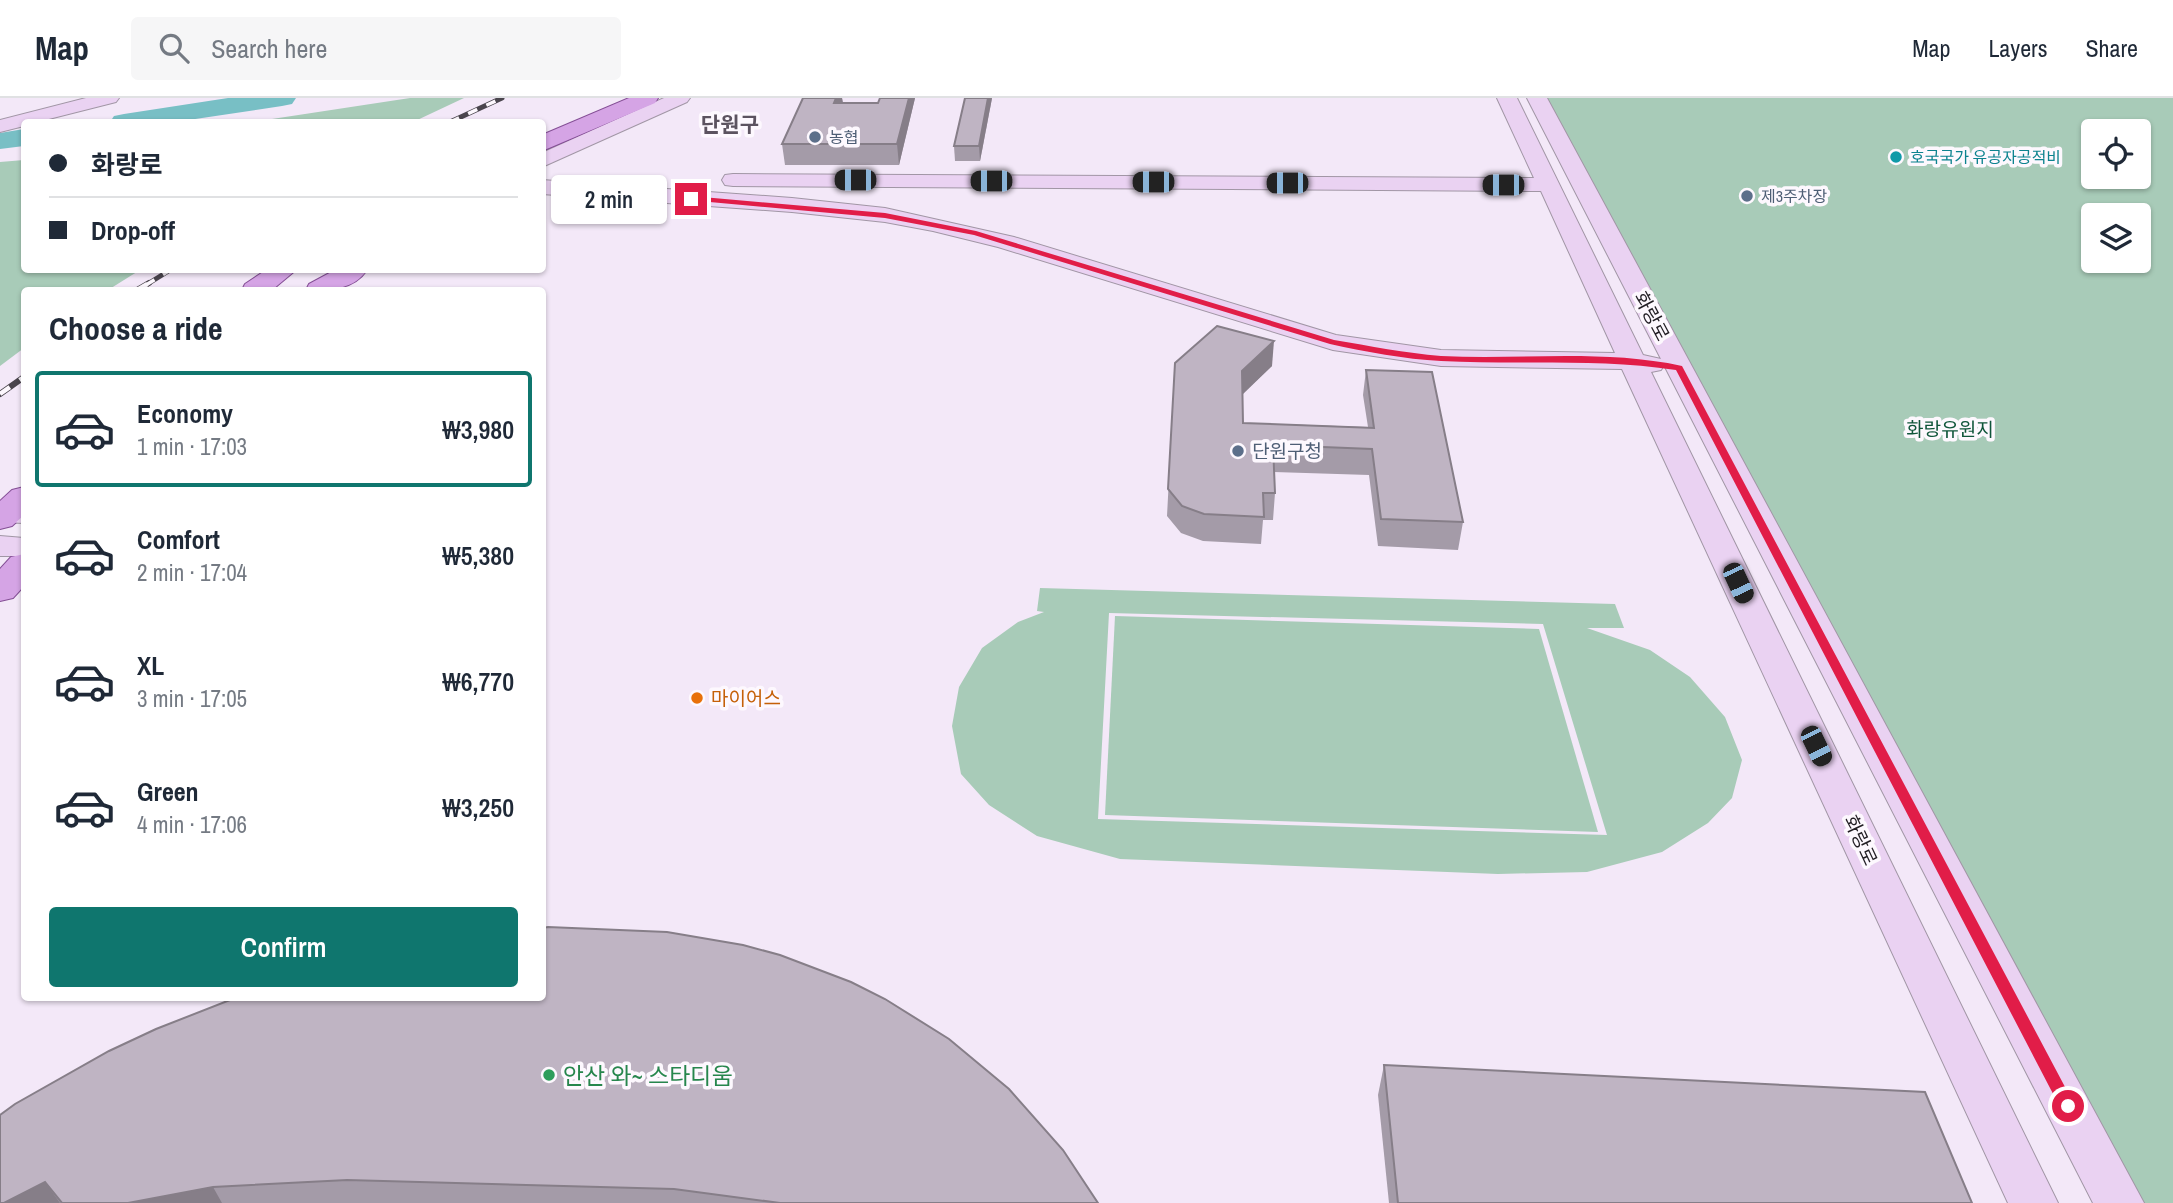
<!DOCTYPE html>
<meta charset="utf-8">
<style>
body{margin:0;font-family:"Archivo Narrow","Noto Sans KR",sans-serif;background:#f6f6f7;color:#1f2937;height:100vh;display:flex;flex-direction:column;font-size:26px;white-space:nowrap}
*{box-sizing:border-box;margin:0}
p{font-size:23px;color:#747a83}
.icon{flex:none;width:38px;height:38px;fill:none;stroke:currentColor;stroke-width:2;stroke-linecap:round;stroke-linejoin:round}
.map{position:relative;flex:1;overflow:hidden}
.side{position:absolute;left:21px;top:189px;width:525px;height:714px;display:flex;flex-direction:column;background:#fff;border-radius:7px;box-shadow:0 2px 5px #0004}
.side>*{flex:none}
.banner{position:absolute;left:21px;top:21px;width:525px;height:154px;border-radius:7px;box-shadow:0 2px 5px #0004;display:grid;align-content:center;height:154px;padding:0 28px;background:#fff}
.tools{position:absolute;left:2081px;top:21px;display:grid;gap:14px}
.tools a{display:grid;place-items:center;width:70px;height:70px;border-radius:7px;background:#fff;box-shadow:0 2px 5px #0004;font-size:35px}
.end{position:absolute;width:32px;height:32px;margin:-16px;border:9px solid #e11d48;background:#fff;box-shadow:0 0 0 4px #fff}
.from{border-radius:50%}
.bubble{position:absolute;height:49px;border-radius:7px;background:#fff;box-shadow:0 2px 5px #0004;font-size:23px;font-weight:600;line-height:49px;text-align:center}
.car{position:absolute;width:21px;height:42px;margin:-21px -10px;border-radius:9px;box-shadow:0 0 5px 2px #0007;background:linear-gradient(#222 24%,#8ab4d8 0 40%,#222 0 76%,#8ab4d8 0 86%,#222 0)}
.banner b{display:flex;align-items:center;gap:24px;height:66px;font-size:26px}
.banner b+b{border-top:2px solid #e0e1e3}
.banner i{width:18px;height:18px;background:#1f2937}
ul{padding:0;list-style:none}
li{display:flex;align-items:center;gap:21px;height:116px;margin:0 14px 10px;padding:0 14px;border:4px solid transparent;border-radius:7px}
li div{flex:1}
li b{display:block;font-size:26px}
li em{font-style:normal;font-weight:600}
li.on{border-color:#0f766e}
li>.icon{width:63px;height:63px;stroke-width:1.5}
h2{padding:0 28px;font-size:32px;line-height:84px}
.button{display:flex;gap:14px;margin-top:auto;padding:14px 28px}
.button a{flex:1;height:80px;border-radius:7px;background:#0f766e;color:#fff;font-size:28px;font-weight:600;line-height:80px;text-align:center}
header{display:flex;align-items:center;gap:42px;box-sizing:border-box;height:98px;padding:0 35px;background:#fff;border-bottom:2px solid #e0e1e3}
header strong{font-size:33px}
nav{display:flex;gap:38px;margin-inline-start:auto;font-size:24px}
.search{width:490px;height:63px;background:#f6f6f7;display:flex;align-items:center;gap:18px;box-sizing:border-box;padding:0 24px;border-radius:7px;color:#747a83;font-size:26px}
.map>svg:first-child{display:block}
.green{fill:#a8cbb8;fill-rule:evenodd}
.lines{fill:none;stroke-linecap:round;stroke-linejoin:round}
.river{fill:#78bfc5;fill-rule:evenodd}
.secondary-casing{stroke:#a196a5;stroke-width:2}
.primary-casing{stroke:#844e95;stroke-width:2}
.secondary{fill:#ead2f2;fill-rule:evenodd}
.primary{fill:#d5a4e5;fill-rule:evenodd}
.rail-far1-casing{stroke:#4a454d;stroke-width:5}
.rail-casing{stroke:#4a454d;stroke-width:6}
.rail-far1{stroke:#fdf8fe;stroke-width:3.5;stroke-dasharray:10;stroke-linecap:butt}
.rail{stroke:#fdf8fe;stroke-width:4.5;stroke-dasharray:12;stroke-linecap:butt}
.wall{fill:#a49ba8}
.shaded-wall{fill:#867e88}
.building{fill:#bfb4c3;stroke:#867e88;stroke-width:2}
.route{fill:#e11d48}
.service-dot{fill:#5c6f8a;stroke:#fdf8fe;stroke-width:2.5}
.culture-dot{fill:#0f9aa8;stroke:#fdf8fe;stroke-width:2.5}
.food-dot{fill:#e8710a;stroke:#fdf8fe;stroke-width:2.5}
.leisure-dot{fill:#2e9e5b;stroke:#fdf8fe;stroke-width:2.5}
.labels{text-anchor:middle;dominant-baseline:central;stroke-width:7;stroke-linejoin:round;paint-order:stroke}
.far-service-label{font-size:16px;fill:#4e5e75;stroke:#fdf8fe;text-anchor:start}
.far-culture-label{font-size:16px;fill:#0d838f;stroke:#fdf8fe;text-anchor:start}
.street-label{font-size:19px;fill:#211d23;stroke:#fdf8fe}
.park-label{font-size:19px;fill:#0f553a;stroke:#fdf8fe}
.service-label{font-size:19px;fill:#4e5e75;stroke:#fdf8fe;text-anchor:start}
.food-label{font-size:19px;fill:#c56008;stroke:#fdf8fe;text-anchor:start}
.far-district-label{font-size:21px;font-weight:bold;fill:#5c5360;stroke:#fdf8fe}
.near-leisure-label{font-size:23px;fill:#27864d;stroke:#fdf8fe;text-anchor:start}
</style>
<header>
<strong>Map</strong>
<div class="search"><svg class="icon" aria-label="search" viewBox="0 0 24 24"><circle cx="10" cy="10" r="6"/><path d="M15 15l6 6"/></svg>Search here</div>
<nav><a>Map</a><a>Layers</a><a>Share</a></nav>
</header>
<div class="map">
<svg width="2173" height="1105" viewBox="0 0 2173 1105">
<rect width="100%" height="100%" fill="#f3e8f8"/>
<g class="green">
<path d="M410,0h54l-51,24h-161z"/>
<path d="M1535,0h638v1105h-80zM2093,33h45v46h-45zM2093,117h45v46h-45z"/>
<path d="M24,62v110h116l-32,20h-84v58l-24,18v-204z"/>
<path d="M1040,490l575,16 9,24h-37l63,22 40,27 35,40 17,43 -10,38 -24,25 -46,29 -75,20 -89,2 -378,-15 -83,-23 -48,-31 -28,-31 -9,-48 7,-39 23,-39 36,-26 26,-10 -7,-1zM1109,515l434,11 64,211 -509,-16z"/>
<path d="M1115,518l424,13 59,203 -493,-17z"/>
</g>
<g class="lines">
<g class="river">
<path d="M228,0h68l-4,6 -10,2 -107,16h-65l4,-6 10,-2z"/>
<path d="M24,31v17l-24,3v-16z"/>
</g>
<g class="secondary-casing">
<g id="secondary">
<path d="M86,0h33l-3,4 -79,20h-13v4l-24,6v-12z"/>
<path d="M664,0h26l-3,4 -145,65v-14z"/>
<path d="M1497,0h20l126,257 18,4 -134,-261h20l597,1105h-51l-429,-838 -3,5 -10,2 407,831h-50l-386,-834 -181,-3 -108,-16 -335,-103 -65,-16 -48,-9 -93,-10 -250,-18v-14l250,18 93,10 129,29 322,98 105,15 174,3 -74,-162 -808,-5 -8,-1 -3,-5 3,-5 8,-1 801,4z"/>
<path d="M0,406l24,1v18l-24,-1z"/>
<path d="M0,438l24,2v18h-24z"/>
</g>
</g>
<g class="primary-casing">
<g id="primary">
<path d="M629,0h29l-3,5 -113,48v-16z"/>
<path d="M266,172h30l-24,20h-30l3,-6z"/>
<path d="M335,172h32c-14,21 -39,20 -61,20l3,-6z"/>
<path d="M24,389v28l-12,11 -12,3v-28l12,-11z"/>
<path d="M24,456v32l-11,12 -13,3v-32l11,-12z"/>
</g>
</g>
<use href="#secondary" class="secondary"/>
<use href="#primary" class="primary"/>
<g class="rail-far1-casing">
<g id="rail-far1">
<path d="M450,24l52,-24"/>
<path d="M146,187l24,-15"/>
</g>
</g>
<g class="rail-casing">
<g id="rail">
<path d="M137,192l12,-7"/>
<path d="M0,296l24,-17"/>
</g>
</g>
<use href="#rail-far1" class="rail-far1"/>
<use href="#rail" class="rail"/>
</g>
<g class="wall">
<path d="M803,0h39l1,5h35l37,-5 -16,67h-114l-3,-21z"/>
<path d="M992,0l-12,63h-25l-1,-15z"/>
<path d="M1175,265l97,3 -30,28 1,29 125,4 -5,-32 3,-25 97,152 -5,28 -80,-4 -9,-71 -95,-3 1,21 -2,27h-10l-2,24 -58,-3 -22,-8 -14,-17z"/>
<path d="M1384,967l588,138h-583l-11,-108z"/>
<path d="M0,1017l1098,88h-1098z"/>
</g>
<g class="shaded-wall">
<path d="M836,0h6l1,6 -9,-1z"/>
<path d="M909,0h6l-16,67 -2,-21z"/>
<path d="M988,0h4l-12,63 -1,-15z"/>
<path d="M1274,243l-2,25 -31,30 1,-25z"/>
<path d="M45,1084l15,21h-56z"/>
<path d="M213,1089l9,16h-94z"/>
</g>
<g class="building">
<path d="M803,0h33l-2,5h44l2,-5h29l-12,46h-115z"/>
<path d="M965,0h23l-9,48h-25z"/>
<path d="M1217,228l57,15 -32,30 1,52 131,5 -8,-58 66,2 31,150 -82,-3 -9,-70 -99,-4 2,48h-12l1,24 -60,-3 -22,-8 -14,-17 7,-126z"/>
<path d="M548,829l119,5 76,13 37,10 71,27 34,17 64,40 60,50 54,61 35,53h-318l-106,-14 -327,-9 -134,7 -85,16h-66l-17,-21 -41,21h-4v-88l15,-11 94,-53 47,-22 79,-31h307v-70z"/>
<path d="M1384,967l541,27 47,111h-574z"/>
</g>
<path class="route" d="M691,98l194,17 91,18 358,109c36,6 71,13 107,16 80,4 162,-7 241,10l391,736 2,4 -2,5h-11l-386,-741c-78,-12 -157,-5 -235,-9 -37,-2 -75,-9 -111,-17l-356,-109 -89,-17 -197,-18z"/>
<g class="service-dot">
<circle cx="815" cy="39" r="7"/>
<circle cx="1747" cy="98" r="7"/>
<circle cx="1238" cy="353" r="7"/>
</g>
<circle class="culture-dot" cx="1896" cy="59" r="7"/>
<circle class="food-dot" cx="697" cy="600" r="7"/>
<circle class="leisure-dot" cx="549" cy="977" r="7"/>
<g class="labels">
<g class="far-service-label">
<text x="829" y="39">농협</text>
<text x="1761" y="98">제3주차장</text>
</g>
<g class="far-culture-label">
<text x="1910" y="59">호국국가 유공자공적비</text>
</g>
<g class="street-label">
<text transform="translate(1652 218) rotate(62)">화랑로</text>
<text transform="translate(1861 742) rotate(65)">화랑로</text>
</g>
<g class="park-label">
<text x="1950" y="331">화랑유원지</text>
</g>
<g class="service-label">
<text x="1252" y="353">단원구청</text>
</g>
<g class="food-label">
<text x="711" y="600">마이어스</text>
</g>
<g class="far-district-label">
<text x="730" y="26">단원구</text>
</g>
<g class="near-leisure-label">
<text x="563" y="977">안산 와~ 스타디움</text>
</g>
</g>
</svg>
<div class="tools">
<a><svg class="icon" aria-label="locate" viewBox="0 0 24 24"><circle cx="12" cy="12" r="6"/><path d="M12 2v4M12 18v4M2 12h4M18 12h4"/></svg></a>
<a><svg class="icon" aria-label="layers" viewBox="0 0 24 24"><path d="M12 4l9 5-9 5-9-5zM3 14l9 5 9-5"/></svg></a>
</div>
<i class="end from" style="left:2068px;top:1008px"></i>
<i class="end" style="left:691px;top:101px"></i>
<div class="bubble" style="left:551px;top:77px;width:116px">2 min</div>
<i class="car" style="left:855px;top:82px;rotate:270deg"></i>
<i class="car" style="left:991px;top:83px;rotate:270deg"></i>
<i class="car" style="left:1153px;top:84px;rotate:270deg"></i>
<i class="car" style="left:1287px;top:85px;rotate:270deg"></i>
<i class="car" style="left:1503px;top:87px;rotate:270deg"></i>
<i class="car" style="left:1738px;top:485px;rotate:155deg"></i>
<i class="car" style="left:1816px;top:648px;rotate:154deg"></i>
<div class="banner">
<b><i class="from"></i>화랑로</b>
<b><i></i>Drop-off</b>
</div>
<section class="side">
<h2>Choose a ride</h2>
<ul>
<li class="on"><svg class="icon" aria-label="car" viewBox="0 0 24 24"><path d="M5 17H2v-5l4-1 3-4h7l3 4 3 1v5h-3M9 17h6M6 11h13"/><circle cx="7" cy="17" r="2"/><circle cx="17" cy="17" r="2"/></svg><div><b>Economy</b><p>1 min · 17:03</p></div><em>₩3,980</em></li>
<li><svg class="icon" aria-label="car" viewBox="0 0 24 24"><path d="M5 17H2v-5l4-1 3-4h7l3 4 3 1v5h-3M9 17h6M6 11h13"/><circle cx="7" cy="17" r="2"/><circle cx="17" cy="17" r="2"/></svg><div><b>Comfort</b><p>2 min · 17:04</p></div><em>₩5,380</em></li>
<li><svg class="icon" aria-label="car" viewBox="0 0 24 24"><path d="M5 17H2v-5l4-1 3-4h7l3 4 3 1v5h-3M9 17h6M6 11h13"/><circle cx="7" cy="17" r="2"/><circle cx="17" cy="17" r="2"/></svg><div><b>XL</b><p>3 min · 17:05</p></div><em>₩6,770</em></li>
<li><svg class="icon" aria-label="car" viewBox="0 0 24 24"><path d="M5 17H2v-5l4-1 3-4h7l3 4 3 1v5h-3M9 17h6M6 11h13"/><circle cx="7" cy="17" r="2"/><circle cx="17" cy="17" r="2"/></svg><div><b>Green</b><p>4 min · 17:06</p></div><em>₩3,250</em></li>
</ul>
<div class="button"><a>Confirm</a></div>
</section>
</div>
